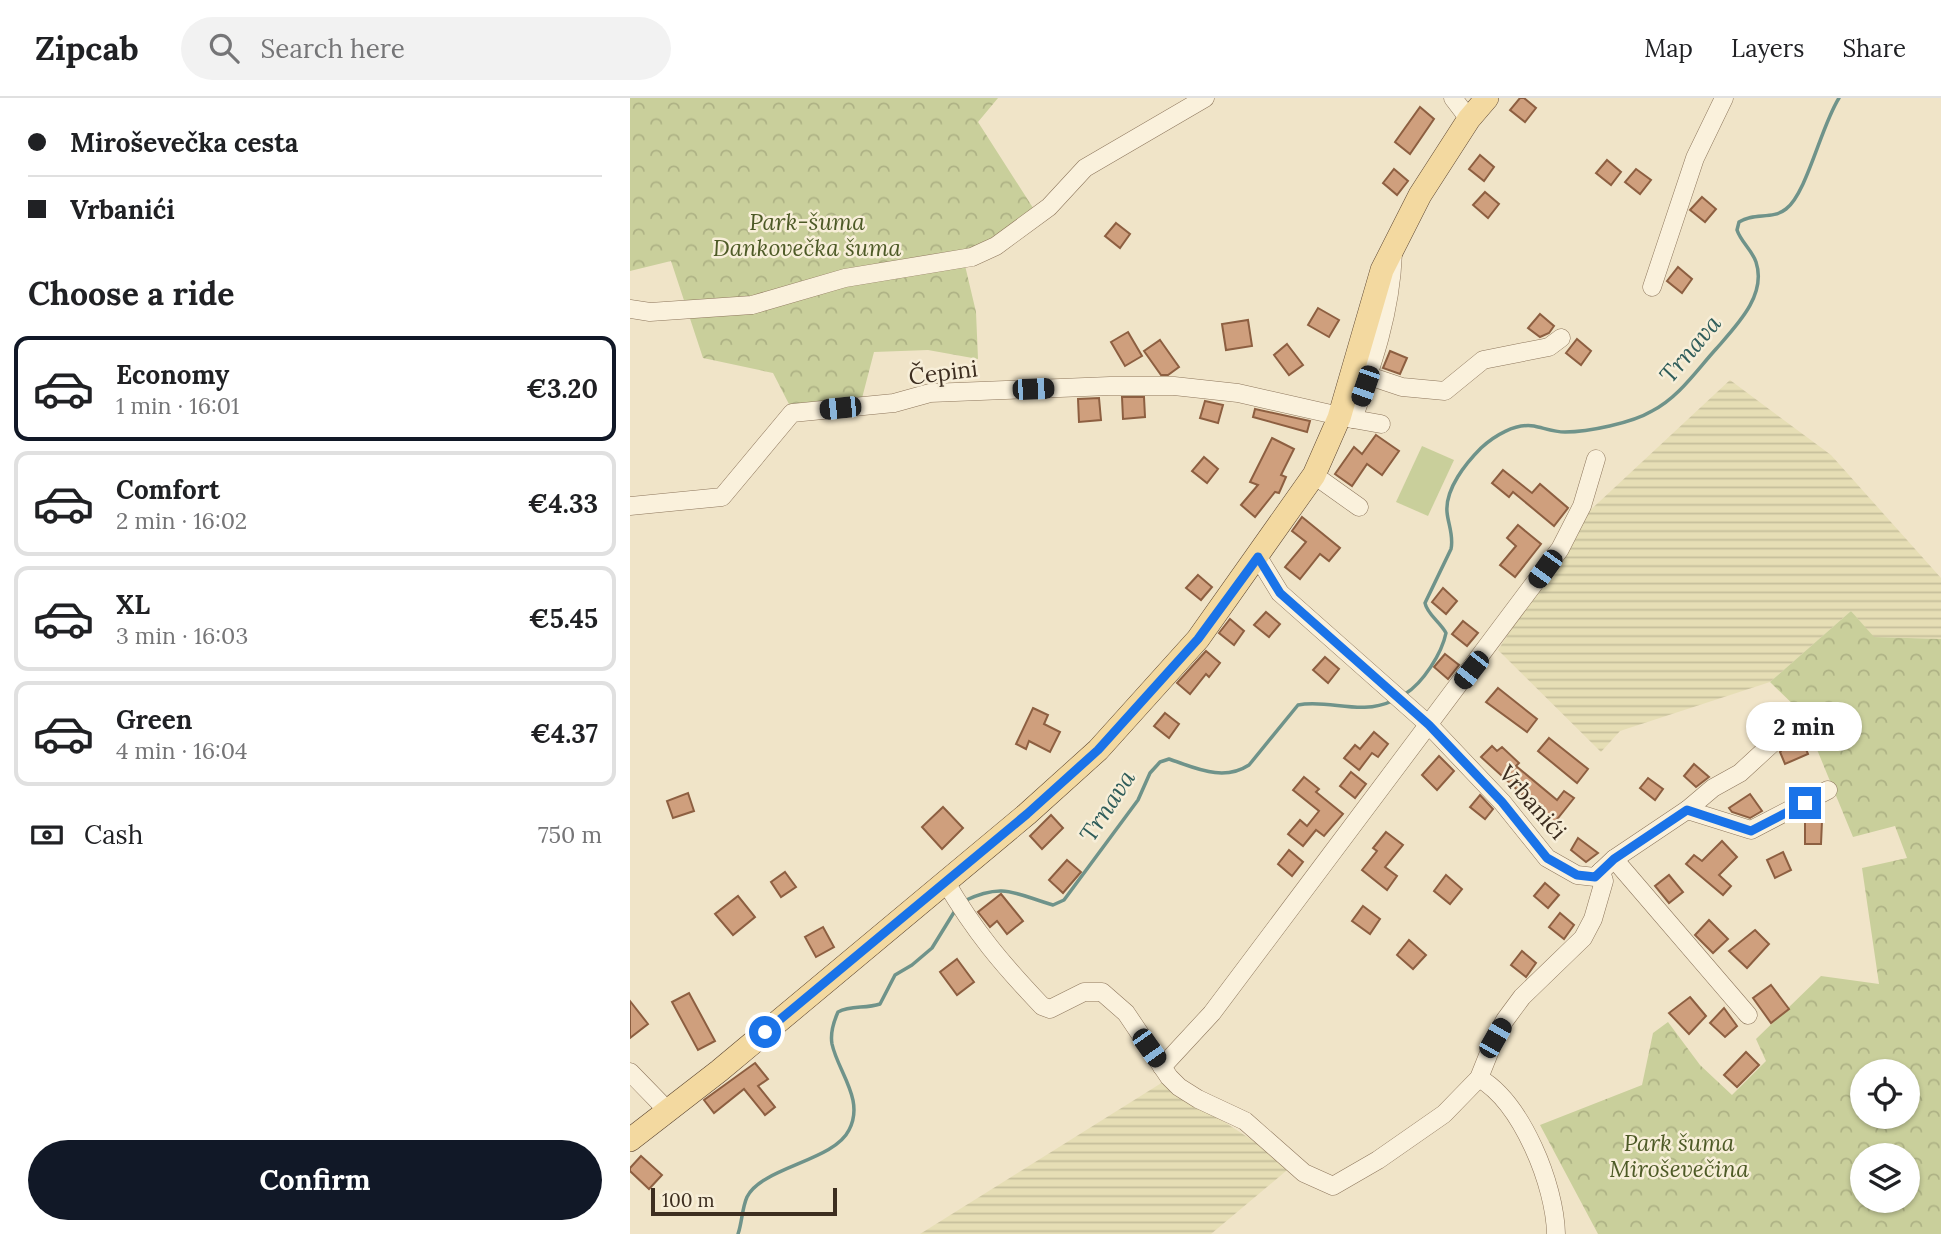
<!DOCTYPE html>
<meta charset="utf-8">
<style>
body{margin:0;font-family:Lora,serif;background:#f2f2f2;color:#202124;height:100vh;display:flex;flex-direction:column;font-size:26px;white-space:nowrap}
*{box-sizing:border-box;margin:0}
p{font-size:23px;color:#757577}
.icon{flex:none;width:38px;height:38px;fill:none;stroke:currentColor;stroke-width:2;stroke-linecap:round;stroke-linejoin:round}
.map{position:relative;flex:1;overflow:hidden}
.side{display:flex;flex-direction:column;background:#fff;width:630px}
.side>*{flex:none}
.banner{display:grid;align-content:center;height:154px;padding:0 28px;background:#fff}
.buttons{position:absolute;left:1220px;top:961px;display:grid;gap:14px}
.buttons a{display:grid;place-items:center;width:70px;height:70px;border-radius:50%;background:#fff;box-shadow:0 2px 5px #0004;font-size:35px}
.scale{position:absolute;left:21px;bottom:18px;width:186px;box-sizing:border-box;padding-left:7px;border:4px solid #3d2e20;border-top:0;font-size:19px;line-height:24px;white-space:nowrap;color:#3d2e20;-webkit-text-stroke:5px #f7eed8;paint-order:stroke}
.end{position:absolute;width:32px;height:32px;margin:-16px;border:9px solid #1a73e8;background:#fff;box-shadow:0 0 0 4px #fff}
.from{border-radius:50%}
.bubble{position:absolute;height:49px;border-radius:24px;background:#fff;box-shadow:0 2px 5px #0004;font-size:23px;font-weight:700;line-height:49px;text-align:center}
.car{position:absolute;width:21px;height:42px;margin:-21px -10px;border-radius:9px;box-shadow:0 0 5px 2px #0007;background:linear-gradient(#222 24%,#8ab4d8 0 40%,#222 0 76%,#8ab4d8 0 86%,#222 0)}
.banner b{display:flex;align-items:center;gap:24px;height:66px;font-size:26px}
.banner b+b{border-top:2px solid #e0e0e0}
.banner i{width:18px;height:18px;background:#202124}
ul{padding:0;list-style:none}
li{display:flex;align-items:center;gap:21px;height:105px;margin:0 14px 10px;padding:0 14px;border:4px solid #e0e0e0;border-radius:14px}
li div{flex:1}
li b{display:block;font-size:26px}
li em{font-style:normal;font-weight:700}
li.selected{border-color:#111827}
li>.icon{width:63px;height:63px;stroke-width:1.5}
h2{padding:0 28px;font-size:32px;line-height:84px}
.pay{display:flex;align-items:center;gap:18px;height:77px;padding:0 28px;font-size:26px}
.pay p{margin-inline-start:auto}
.button{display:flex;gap:14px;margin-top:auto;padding:14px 28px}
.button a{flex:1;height:80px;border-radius:42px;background:#111827;color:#fff;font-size:28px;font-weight:700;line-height:80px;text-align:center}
header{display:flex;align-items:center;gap:42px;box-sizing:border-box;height:98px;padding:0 35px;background:#fff;border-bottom:2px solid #e0e0e0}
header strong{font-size:33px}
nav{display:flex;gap:38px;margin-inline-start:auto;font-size:24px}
.search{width:490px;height:63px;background:#f2f2f2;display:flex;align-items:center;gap:18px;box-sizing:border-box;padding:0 24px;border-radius:38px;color:#757577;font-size:26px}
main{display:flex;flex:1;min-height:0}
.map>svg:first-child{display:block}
.farmland{fill:url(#farmland-rules)}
.forest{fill:url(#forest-crowns);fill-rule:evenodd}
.pitch{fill:#c9cf9b}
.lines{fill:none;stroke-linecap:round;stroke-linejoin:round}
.stream{stroke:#6f938a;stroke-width:3.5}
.building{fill:#cf9f7d;stroke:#8d5f41;stroke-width:2}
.minor-casing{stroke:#8d765c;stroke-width:19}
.major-casing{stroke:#5b4430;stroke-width:24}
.minor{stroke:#faf1dc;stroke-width:18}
.major{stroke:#f3d9a0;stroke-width:23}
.route{stroke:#1a73e8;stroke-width:9}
.labels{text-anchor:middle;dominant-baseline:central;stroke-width:5;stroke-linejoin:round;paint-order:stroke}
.park-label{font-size:23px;font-style:italic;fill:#4d5a26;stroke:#f7eed8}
.street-label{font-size:23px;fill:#3d2e20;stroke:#f7eed8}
.water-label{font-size:24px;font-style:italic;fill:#2f5d5a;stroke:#f7eed8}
</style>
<header>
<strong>Zipcab</strong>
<div class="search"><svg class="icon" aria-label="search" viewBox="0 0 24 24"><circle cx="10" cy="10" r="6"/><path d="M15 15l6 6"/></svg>Search here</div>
<nav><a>Map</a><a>Layers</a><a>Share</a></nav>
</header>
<main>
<section class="side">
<div class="banner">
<b><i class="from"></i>Miroševečka cesta</b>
<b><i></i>Vrbanići</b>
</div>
<h2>Choose a ride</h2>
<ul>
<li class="selected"><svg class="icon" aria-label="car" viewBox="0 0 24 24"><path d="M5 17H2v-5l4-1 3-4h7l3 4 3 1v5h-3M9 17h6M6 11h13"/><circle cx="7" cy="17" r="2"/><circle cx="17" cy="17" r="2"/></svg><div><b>Economy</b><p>1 min · 16:01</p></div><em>€3.20</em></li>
<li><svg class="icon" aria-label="car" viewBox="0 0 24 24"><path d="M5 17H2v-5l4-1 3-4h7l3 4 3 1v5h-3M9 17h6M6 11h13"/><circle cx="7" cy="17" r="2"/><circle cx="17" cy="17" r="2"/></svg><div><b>Comfort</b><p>2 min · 16:02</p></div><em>€4.33</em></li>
<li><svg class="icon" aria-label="car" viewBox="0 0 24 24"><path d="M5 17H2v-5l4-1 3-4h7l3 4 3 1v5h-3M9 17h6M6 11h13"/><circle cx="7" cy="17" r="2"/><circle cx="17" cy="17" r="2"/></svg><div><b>XL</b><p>3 min · 16:03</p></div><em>€5.45</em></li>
<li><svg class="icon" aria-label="car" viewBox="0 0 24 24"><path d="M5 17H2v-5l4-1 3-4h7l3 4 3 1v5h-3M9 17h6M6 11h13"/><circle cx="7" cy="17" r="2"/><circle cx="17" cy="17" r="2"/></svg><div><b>Green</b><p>4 min · 16:04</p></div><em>€4.37</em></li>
</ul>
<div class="pay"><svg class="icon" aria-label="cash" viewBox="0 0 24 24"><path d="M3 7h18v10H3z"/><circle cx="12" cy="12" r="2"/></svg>Cash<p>750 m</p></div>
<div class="button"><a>Confirm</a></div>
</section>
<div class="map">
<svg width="1311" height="1136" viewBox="0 0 1311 1136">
<defs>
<pattern id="farmland-rules" width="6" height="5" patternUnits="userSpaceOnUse" patternTransform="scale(1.75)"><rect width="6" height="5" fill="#e6deb5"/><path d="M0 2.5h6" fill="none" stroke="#c6bf9b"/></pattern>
<pattern id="forest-crowns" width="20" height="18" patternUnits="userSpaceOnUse" patternTransform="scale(1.75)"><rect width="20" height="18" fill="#c9cf9b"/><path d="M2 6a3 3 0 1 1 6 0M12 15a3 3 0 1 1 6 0" fill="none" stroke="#aeb285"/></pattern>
</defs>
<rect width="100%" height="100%" fill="#f0e4c8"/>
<g class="farmland">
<path d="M1100,282l101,75 110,123v61l-68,-2 -22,-26 -81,71 -150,49 -19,21 -103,-102 86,-134z"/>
<path d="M533,984l129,84 -81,68h-291z"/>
</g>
<g class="forest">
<path d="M0,0h368l-20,24 57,89 -72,46 13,55 2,47 -50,-9 -54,2 -13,50 -70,6 -18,-35 -70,-15 -32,-97 -41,10z"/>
<path d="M1221,513l23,26 67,2v595h-343l-58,-109 102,-40 11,-52 15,-11 32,43 32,30 34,-34 -10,-22 65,-63 58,8 -17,-116 45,-10 -12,-32 -42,11 -51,-124 -32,-31zM1232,973h46v45h-46zM1232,1057h46v45h-46z"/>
</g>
<path class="pitch" d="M792,348l32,14 -26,56 -32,-14z"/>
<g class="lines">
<g class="stream">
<path d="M775,596c18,-11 37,-41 41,-61 -6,-11 -19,-19 -21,-30l26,-54c3,-13 -3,-25 -4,-37 -2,-23 19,-49 34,-64 13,-12 34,-25 53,-22 10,2 20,6 31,6 23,0 67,-9 87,-21 27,-14 44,-40 64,-62 21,-24 51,-54 40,-87 -4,-12 -15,-20 -19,-32l2,-8c15,-10 33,-2 47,-13 21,-16 35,-83 53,-111"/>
<path d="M334,803c40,-19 51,-7 89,4l11,-5 74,-100 12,-27 10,-11 9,-3c27,9 54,23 80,6l49,-60c31,-6 63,11 94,-4"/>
<path d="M108,1136c4,-11 4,-26 9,-37 15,-30 87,-36 102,-67 16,-30 -11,-58 -17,-86 -2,-11 2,-23 6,-32 13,-7 27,-3 42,-8l15,-29 17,-10 20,-17 24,-39"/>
</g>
</g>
<g class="building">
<path d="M890,0h4l12,10 -11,14 -15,-12z"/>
<path d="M790,9l14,12 -24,35 -15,-12z"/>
<path d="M850,57l14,12 -10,14 -15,-12z"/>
<path d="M977,62l14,12 -10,13 -15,-12z"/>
<path d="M764,71l14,12 -11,14 -14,-12z"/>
<path d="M1006,71l15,11 -11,14 -15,-12z"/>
<path d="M855,94l14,12 -11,14 -15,-13z"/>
<path d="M1072,99l14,12 -11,13 -15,-12z"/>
<path d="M486,125l14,11 -10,14 -15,-12z"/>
<path d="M1048,169l14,12 -10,14 -15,-12z"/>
<path d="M688,210l21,12 -10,17 -21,-12z"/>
<path d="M910,216l14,12 -5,7 -9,4 -12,-9z"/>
<path d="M618,222l4,26 -26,4 -4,-26z"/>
<path d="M498,234l14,24 -17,10 -14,-24z"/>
<path d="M947,241l14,12 -10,14 -15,-12z"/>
<path d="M530,242l19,27 -11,8h-7l-17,-24z"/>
<path d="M657,246l16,21 -14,10 -15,-20z"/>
<path d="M760,253l17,7 -7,16 -17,-6z"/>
<path d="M492,299h22l1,20 -22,2z"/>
<path d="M469,300l2,22 -22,2 -1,-23z"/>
<path d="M575,303l18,4 -5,18 -18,-5z"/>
<path d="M625,311l55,12 -3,11 -54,-15z"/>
<path d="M746,337l23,16 -17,24 -15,-11 -15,22 -17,-12 19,-27 8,7z"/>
<path d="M642,340l22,11 -13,26 5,2 -7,16 -4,-1 -20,25 -14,-12 17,-20 -8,-3z"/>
<path d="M574,359l14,12 -11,14 -15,-12z"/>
<path d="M873,372l29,23 8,-9 28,24 -14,18 -41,-34 -4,5 -17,-14z"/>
<path d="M672,419l38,31 -11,13 -9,-7 -20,25 -15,-12 21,-25 -14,-11z"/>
<path d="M888,427l23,19 -26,33 -15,-12 16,-19 -9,-8z"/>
<path d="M568,477l14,12 -11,13 -15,-12z"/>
<path d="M813,490l14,13 -11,13 -14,-12z"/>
<path d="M636,514l14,12 -11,13 -15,-12z"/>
<path d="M600,521l14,12 -10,14 -15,-12z"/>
<path d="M833,523l15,12 -11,13 -15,-12z"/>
<path d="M576,553l14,12 -11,14 -3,-3 -16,20 -13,-11z"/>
<path d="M815,556l14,11 -11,14 -14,-12z"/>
<path d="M695,559l14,12 -11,14 -15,-13z"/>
<path d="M868,590l39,31 -10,13 -41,-30z"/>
<path d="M403,610l15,7 -4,9 16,8 -10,20 -21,-11 -3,8 -10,-5z"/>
<path d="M535,615l14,11 -10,14 -15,-12z"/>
<path d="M1164,622l14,34 -23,10 -5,-12 9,-10v-6l-8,-11z"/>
<path d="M744,634l14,12 -10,13 -6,-4 -13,17 -15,-12 11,-13 5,4z"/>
<path d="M919,640l39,31 -11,14 -39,-32z"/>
<path d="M862,648l5,5 5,-4 17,16 -3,3 41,34 7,-9 10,7 -20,25 -73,-66z"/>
<path d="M809,658l15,15 -17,19 -15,-15z"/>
<path d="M1064,666l15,13 -13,10 -12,-11z"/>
<path d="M721,674l15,12 -11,14 -15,-12z"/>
<path d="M674,679l15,12 -3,3 27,22 -19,22 -8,-6 -13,16 -15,-12 12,-14 7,6 12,-15 -26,-21z"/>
<path d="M1018,680l15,11 -8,11 -15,-12z"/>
<path d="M58,695l6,18 -21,7 -6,-17z"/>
<path d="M1120,696l12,17 -12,7 -18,-6 -3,-4z"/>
<path d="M850,697l13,14 -8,10 -15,-12z"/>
<path d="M313,709l20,21 -21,21 -20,-22z"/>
<path d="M421,717l12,13 -21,21 -12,-13z"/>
<path d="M1175,723h17l-1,23h-16z"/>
<path d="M756,734l17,13 -18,22 12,9 -10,14 -25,-20 15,-19 -4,-3z"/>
<path d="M948,740l20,15 -12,9 -15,-12z"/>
<path d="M1092,743l15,16 -18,18 12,11 -8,9 -37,-31 8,-9 8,6z"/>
<path d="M659,752l14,12 -11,14 -14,-12z"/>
<path d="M1153,754l8,18 -16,8 -8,-18z"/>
<path d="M437,762l14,12 -18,21 -14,-13z"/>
<path d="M155,774l11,15 -15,10 -10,-15z"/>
<path d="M816,777l16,14 -12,15 -16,-13z"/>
<path d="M1039,777l14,17 -14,11 -14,-17z"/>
<path d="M915,785l14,12 -11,13 -14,-12z"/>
<path d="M371,796l22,27 -16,13 -10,-13 -7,6 -12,-15z"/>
<path d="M108,798l17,21 -22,18 -18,-21z"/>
<path d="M733,808l17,13 -10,15 -18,-13z"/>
<path d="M930,815l14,12 -10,14 -15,-12z"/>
<path d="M1079,822l19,19 -15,14 -18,-18z"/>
<path d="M193,829l11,20 -18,10 -11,-20z"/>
<path d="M1125,832l14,14 -22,24 -18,-17z"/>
<path d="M779,842l17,15 -13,14 -16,-14z"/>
<path d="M892,853l14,12 -10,14 -15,-12z"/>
<path d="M327,861l17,23 -17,13 -17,-23z"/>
<path d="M1141,887l18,24 -18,14 -18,-25z"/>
<path d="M59,895l26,48 -17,9 -26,-48z"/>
<path d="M1060,899l16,19 -17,18 -20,-21z"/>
<path d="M0,903l18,23 -18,14z"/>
<path d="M1094,910l13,18 -12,11 -15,-14z"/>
<path d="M1116,954l13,13 -22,22 -13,-12z"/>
<path d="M125,965l13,16 -10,7 17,21 -10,8 -21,-26 -30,24 -10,-13z"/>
<path d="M11,1058l21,19 -13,14 -19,-18v-3z"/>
</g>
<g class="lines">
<g class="minor-casing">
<g id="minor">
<path d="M823,0l16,21"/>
<path d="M1022,189l43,-129 29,-60"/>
<path d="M0,211l20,3 102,-7 93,-27 127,-21 24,-11 53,-39 36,-39 120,-70"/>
<path d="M739,278l33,11 43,4 38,-31 66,-13 12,-9"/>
<path d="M723,321l28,5"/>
<path d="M684,377l45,32"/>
<path d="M0,408l92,-9 70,-84 102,-10 36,-10 180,-7h64l64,7 115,26c20,-56 38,-107 40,-167"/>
<path d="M628,459l22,36 149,132 73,77 45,56 30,17 18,2 19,-18 73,-49 64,20 77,-40"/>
<path d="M1057,712l26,-22 27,-15 38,-35"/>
<path d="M984,761l134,156"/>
<path d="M315,783c30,51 57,83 97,125l8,3 34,-17h18l24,21 43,64 10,10 19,12 47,22 59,52 29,13 45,-26 66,-46 35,-36 16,-40 10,-18 17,-23 61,-59 10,-19 11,-38 -3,-10"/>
<path d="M532,969l50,-54 348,-464 22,-43 14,-47"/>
<path d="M0,974l37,38"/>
<path d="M849,980c43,25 76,107 77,156"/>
</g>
</g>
<g class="major-casing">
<path id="major" d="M0,1042l89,-69 308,-257 71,-64 100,-111 116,-164 25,-57 43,-148 38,-75 49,-76 18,-21"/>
</g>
<use href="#minor" class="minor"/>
<use href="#major" class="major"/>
</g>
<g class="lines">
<path class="route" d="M135,934l262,-218 71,-64 100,-111 60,-82 22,36 149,132 73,77 45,56 30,17 18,2 19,-18 73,-49 64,21 54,-28"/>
</g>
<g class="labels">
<g class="park-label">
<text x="177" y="123">Park-šuma<tspan x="177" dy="26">Dankovečka šuma</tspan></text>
<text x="1049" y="1044">Park šuma<tspan x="1049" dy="26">Miroševečina</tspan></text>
</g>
<g class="street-label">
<text transform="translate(313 274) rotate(-7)">Čepini</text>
<text transform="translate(903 704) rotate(49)">Vrbanići</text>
</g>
<g class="water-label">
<text transform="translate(1060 251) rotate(-50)">Trnava</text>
<text transform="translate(477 708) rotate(-57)">Trnava</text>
</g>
</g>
</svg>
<div class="buttons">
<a><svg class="icon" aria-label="locate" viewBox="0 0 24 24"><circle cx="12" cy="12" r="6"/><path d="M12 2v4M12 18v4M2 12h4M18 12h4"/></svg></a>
<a><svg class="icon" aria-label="layers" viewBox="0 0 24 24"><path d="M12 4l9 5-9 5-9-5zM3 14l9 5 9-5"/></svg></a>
</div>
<div class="scale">100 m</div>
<i class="end from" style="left:135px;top:934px"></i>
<i class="end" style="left:1175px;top:705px"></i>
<div class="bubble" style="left:1116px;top:604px;width:116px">2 min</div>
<i class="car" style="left:735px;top:288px;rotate:199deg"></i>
<i class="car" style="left:403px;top:291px;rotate:88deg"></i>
<i class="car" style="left:210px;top:310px;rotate:264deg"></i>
<i class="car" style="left:915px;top:471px;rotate:216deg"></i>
<i class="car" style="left:841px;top:572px;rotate:218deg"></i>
<i class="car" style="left:865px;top:940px;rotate:30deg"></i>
<i class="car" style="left:519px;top:950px;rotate:145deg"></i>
</div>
</main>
